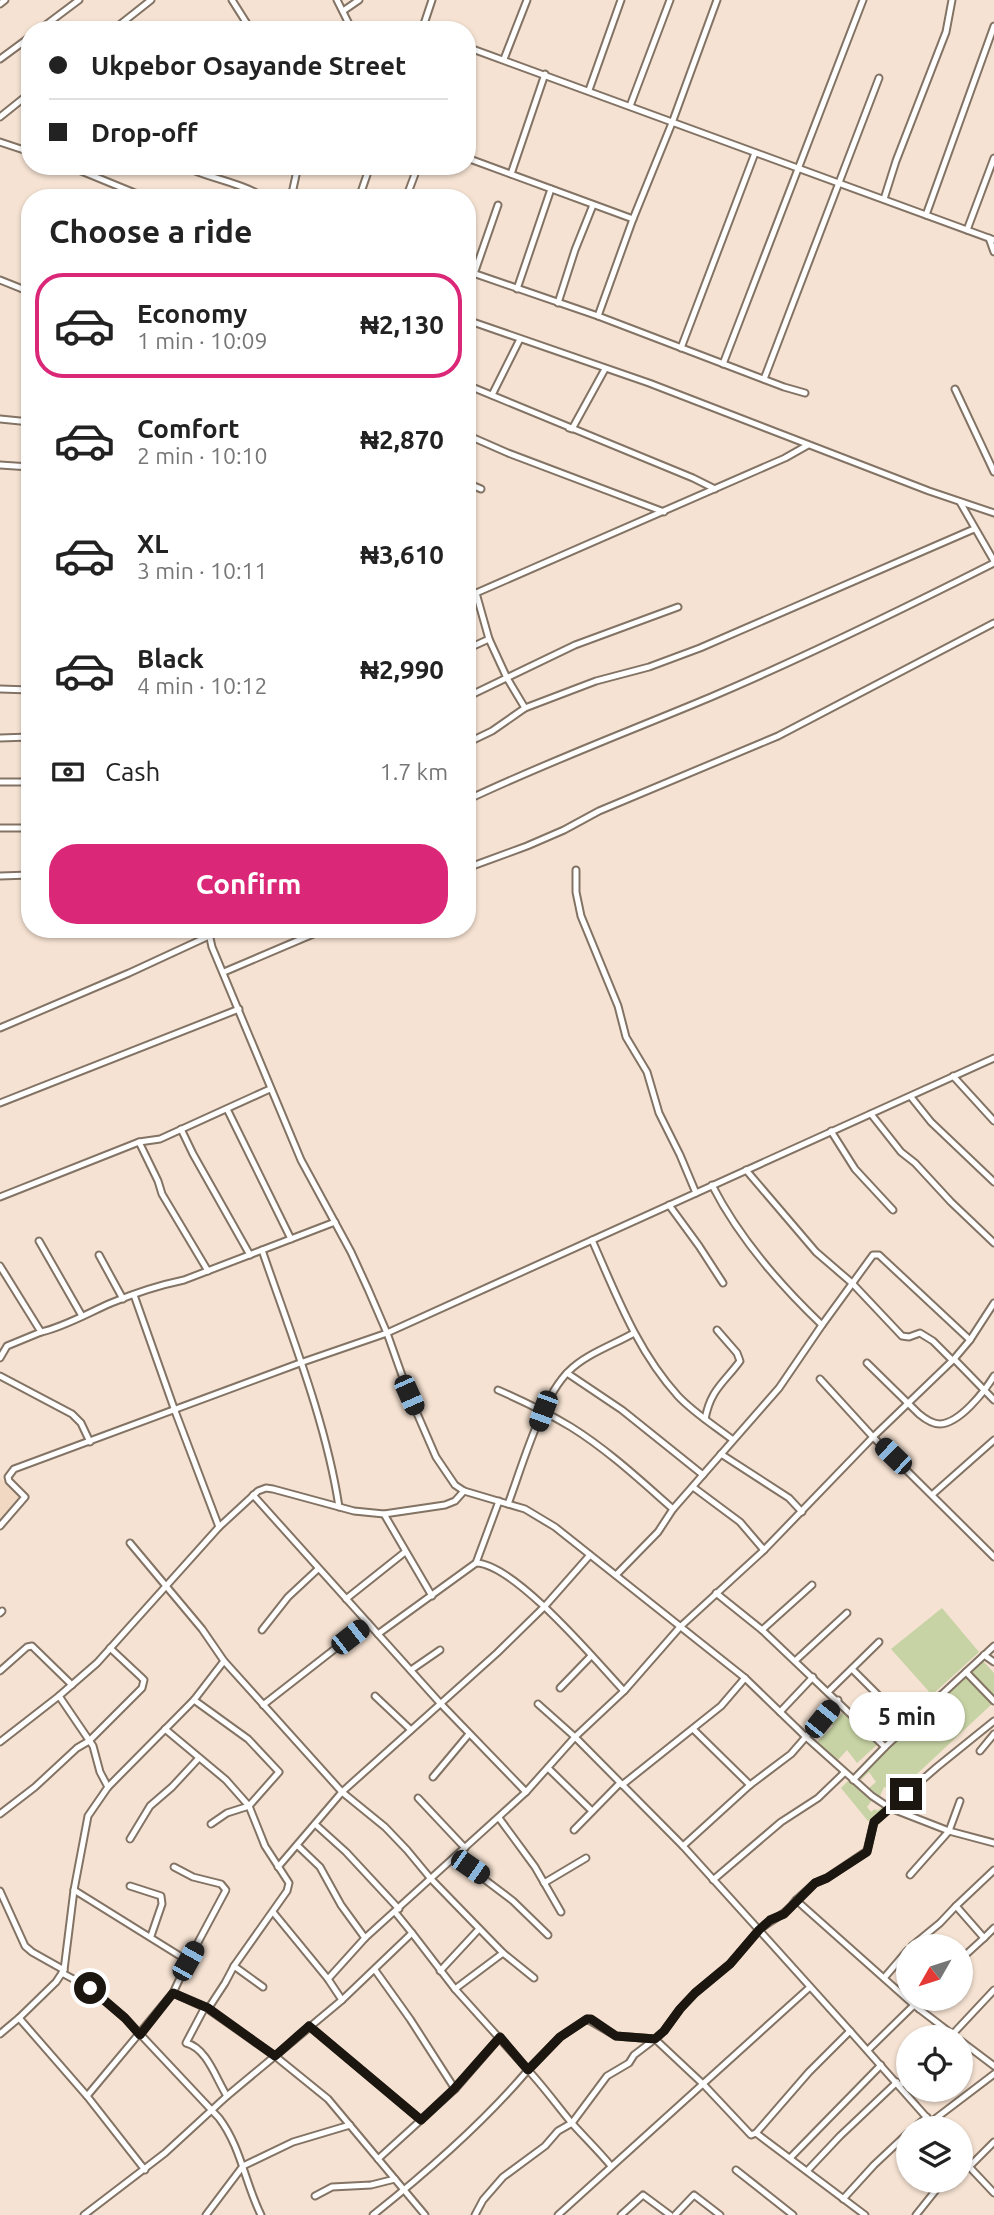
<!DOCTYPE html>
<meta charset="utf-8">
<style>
body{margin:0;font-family:Ubuntu,sans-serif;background:#f6f6f6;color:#222;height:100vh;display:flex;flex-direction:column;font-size:26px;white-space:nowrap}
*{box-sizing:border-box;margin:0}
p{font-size:23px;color:#767676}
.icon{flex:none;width:38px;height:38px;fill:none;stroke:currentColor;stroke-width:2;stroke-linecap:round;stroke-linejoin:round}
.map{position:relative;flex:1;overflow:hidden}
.sheet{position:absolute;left:21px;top:189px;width:455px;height:749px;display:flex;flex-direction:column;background:#fff;border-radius:28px;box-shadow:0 2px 5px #0004}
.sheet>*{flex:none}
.guide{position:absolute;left:21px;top:21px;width:455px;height:154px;border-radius:28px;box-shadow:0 2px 5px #0004;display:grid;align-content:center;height:154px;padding:0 28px;background:#fff}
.needle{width:46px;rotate:231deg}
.controls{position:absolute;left:896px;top:1934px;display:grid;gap:14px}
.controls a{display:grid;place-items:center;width:77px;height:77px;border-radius:50%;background:#fff;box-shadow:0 2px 5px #0004;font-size:35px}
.end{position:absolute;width:32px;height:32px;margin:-16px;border:9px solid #1c1610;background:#fff;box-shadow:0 0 0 4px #fff}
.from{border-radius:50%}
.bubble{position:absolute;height:49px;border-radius:24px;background:#fff;box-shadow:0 2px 5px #0004;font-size:23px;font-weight:700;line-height:49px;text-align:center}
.car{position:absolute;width:21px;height:42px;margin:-21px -10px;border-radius:9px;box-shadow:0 0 5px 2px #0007;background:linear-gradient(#222 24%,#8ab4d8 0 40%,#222 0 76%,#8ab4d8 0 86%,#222 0)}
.guide b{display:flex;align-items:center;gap:24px;height:66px;font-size:26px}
.guide b+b{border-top:2px solid #e0e0e0}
.guide i{width:18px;height:18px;background:#222}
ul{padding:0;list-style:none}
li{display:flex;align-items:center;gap:21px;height:105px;margin:0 14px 10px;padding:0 14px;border:4px solid transparent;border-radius:28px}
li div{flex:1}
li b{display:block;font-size:26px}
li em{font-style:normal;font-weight:700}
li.current{border-color:#db2777}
li>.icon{width:63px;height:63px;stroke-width:1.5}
h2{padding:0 28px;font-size:32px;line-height:84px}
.pay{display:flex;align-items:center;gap:18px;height:77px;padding:0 28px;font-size:26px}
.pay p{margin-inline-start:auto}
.action{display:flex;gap:14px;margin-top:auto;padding:14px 28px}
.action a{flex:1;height:80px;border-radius:28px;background:#db2777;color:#fff;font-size:28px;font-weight:700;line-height:80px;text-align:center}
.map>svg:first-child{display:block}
.built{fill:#f0d8c2}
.green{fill:#c7d3a4}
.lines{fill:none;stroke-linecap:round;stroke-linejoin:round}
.minor-casing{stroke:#837364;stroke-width:9}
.minor{stroke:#fff;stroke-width:5}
.route{stroke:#1c1610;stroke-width:9}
</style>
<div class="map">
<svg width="994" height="2215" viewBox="0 0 994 2215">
<rect width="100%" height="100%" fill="#f5e2d2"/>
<path class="built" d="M0,1478l21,19 -21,21z"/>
<g class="green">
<path d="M942,1608l37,44 -47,43 -41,-46z"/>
<path d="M983,1661l11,12v29l-106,99 4,-11 -8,-3 -4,9 -11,-8 7,-6 -7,-10 -8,8 -4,-5z"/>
<path d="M844,1711l34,33 -21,19 -10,-13 -11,12 -20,-19 17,-17 -8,-8 5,-6 7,7z"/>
<path d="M849,1780l23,20 -5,7 4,5 4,-3 2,2 5,-4 1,2 -15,12 -27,-33z"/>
</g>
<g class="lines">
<g class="minor-casing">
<g id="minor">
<path d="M232,0l19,30"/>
<path d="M337,0l15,30"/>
<path d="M0,4l5,-4"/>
<path d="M343,11l16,-11"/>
<path d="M39,30l40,-30"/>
<path d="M113,30l38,-30"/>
<path d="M422,30l10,-30"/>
<path d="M467,47l527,193"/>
<path d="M0,59l30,-22"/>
<path d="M504,59l23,-59"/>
<path d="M589,90l32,-90"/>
<path d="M630,106l40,-106"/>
<path d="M0,117l30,-24"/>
<path d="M0,142l30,10"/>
<path d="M467,158l166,61 39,-96 45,-123"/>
<path d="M69,166l78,32"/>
<path d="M183,166c27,13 54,15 81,31"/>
<path d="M511,174l34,-100"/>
<path d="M291,198l7,-32"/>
<path d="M359,198l11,-32"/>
<path d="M406,198l12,-32"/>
<path d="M884,199l12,-38 50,-129 6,-32"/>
<path d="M926,215l68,-189"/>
<path d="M633,219l-35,97 186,71 21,6"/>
<path d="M967,230l27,-72"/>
<path d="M989,238l5,14"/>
<path d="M467,271l131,45"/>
<path d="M474,274l24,-69"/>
<path d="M0,280l30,12"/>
<path d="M517,289l34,-100"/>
<path d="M558,303l17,-53 18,-45"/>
<path d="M467,320l182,63 280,108 65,22"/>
<path d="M681,348l74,-195"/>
<path d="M723,364l140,-364"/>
<path d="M764,379l115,-301"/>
<path d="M467,385l226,93 22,11"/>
<path d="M955,389l39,83"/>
<path d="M492,395l28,-56"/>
<path d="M0,419l30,3"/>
<path d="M569,428l3,1 33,-60"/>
<path d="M467,435l41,18 156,59"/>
<path d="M0,465l30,2"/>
<path d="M467,483l14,6"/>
<path d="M960,502l34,59"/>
<path d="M467,597l318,-139 23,-13"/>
<path d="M467,649l22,-10 -13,-46"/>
<path d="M0,689l30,1"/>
<path d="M467,697l108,-52 103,-38"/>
<path d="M525,708l71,-27 53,-14 51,-19 274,-119"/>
<path d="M0,738l30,-1"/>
<path d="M467,743l25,-12 33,-23 -18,-30 -18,-39"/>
<path d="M0,782h30"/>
<path d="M467,800c80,-38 163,-69 244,-103 96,-41 190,-87 283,-134"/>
<path d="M0,828h30"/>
<path d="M467,868l60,-22 37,-16 35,-19 179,-75 216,-113"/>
<path d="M576,870v22l5,24 37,90 8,31 21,35 12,41 21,42 16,38"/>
<path d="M0,876l30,-1"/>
<path d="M208,929l4,18 89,213 50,92 17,37 19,44 22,62 27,62 19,28 9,6 61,18 30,18 190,151 62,60 65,58 18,12 59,23 45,12"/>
<path d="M224,972l101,-43"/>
<path d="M0,1028l129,-55 80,-37"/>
<path d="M953,1076l41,45"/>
<path d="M911,1097l20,25 63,60"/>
<path d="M0,1103l239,-94"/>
<path d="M227,1109l64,130"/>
<path d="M871,1114l30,38 14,11 36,39 43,41"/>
<path d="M181,1129l12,25 57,101"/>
<path d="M831,1131l24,38 38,41"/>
<path d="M139,1142l19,39 4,13 46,77"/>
<path d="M746,1170l70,82 36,31 50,53 7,1 11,-4 13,8 19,19"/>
<path d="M712,1185c27,53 67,99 110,140"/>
<path d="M0,1197l139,-55 21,-3 110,-50"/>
<path d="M669,1205l30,41 24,37"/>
<path d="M592,1240c24,54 45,111 86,156 16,17 37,30 55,44"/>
<path d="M39,1241l43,75"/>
<path d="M262,1250c28,82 64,171 77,257"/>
<path d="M99,1255l24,44"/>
<path d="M0,1266l41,66 -34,14 -7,12"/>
<path d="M134,1295l41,116 44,116"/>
<path d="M41,1332c23,-5 49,-20 70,-29 24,-10 49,-18 73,-23l151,-58"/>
<path d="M954,1359l40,41"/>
<path d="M867,1363l52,51c6,5 13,10 21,10 20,-1 44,-32 54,-48"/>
<path d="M567,1373l55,37 81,65"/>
<path d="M0,1376l72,38 9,9 9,19"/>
<path d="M820,1379l53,58 121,120"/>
<path d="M498,1390c25,11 50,23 73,37 37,23 70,54 102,82"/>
<path d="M705,1419c6,-30 18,-35 35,-58l-3,-8 -20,-23"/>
<path d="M721,1454l68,44 13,14"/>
<path d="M693,1487l47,35 24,28"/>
<path d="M933,1494l61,-54"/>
<path d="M253,1495l187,208 86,89"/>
<path d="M508,1504c14,-37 33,-106 61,-133 17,-17 44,-26 65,-38"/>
<path d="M384,1514l48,82"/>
<path d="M0,1526l25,-29 -16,-16 -1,-4 6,-8 286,-106 87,-30 607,-275"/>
<path d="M130,1543l72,86 22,32 118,131 43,35 22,23 24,29 72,74 31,25"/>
<path d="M476,1563c39,1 120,98 148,128"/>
<path d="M616,1575l42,-43 15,-23 106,-121 43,-63 51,-70h6l91,85"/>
<path d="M716,1593l46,37 123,117"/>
<path d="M346,1599l59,-47"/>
<path d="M0,1613l2,-2"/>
<path d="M262,1630l26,-33 30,-28"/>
<path d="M762,1630l50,-45"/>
<path d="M378,1634l98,-71 23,-62"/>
<path d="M984,1655l10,7"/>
<path d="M795,1661l52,-48"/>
<path d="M852,1669l29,29"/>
<path d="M411,1670l29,-20"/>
<path d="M0,1671l27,-24 5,-1 40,39"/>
<path d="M966,1672l28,29"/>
<path d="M560,1688l31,-32"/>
<path d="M828,1692l51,-50"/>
<path d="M59,1696l38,-33 122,-136 39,-36 8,-3 7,1 81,22 30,3 61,-9 10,-4 9,-10"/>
<path d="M375,1696l36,34"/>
<path d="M194,1700l54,39 31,33 -30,34 -22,7 -16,11"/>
<path d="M263,1705l105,-82"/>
<path d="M780,1712l33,-35"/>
<path d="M165,1729l61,51 23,26 16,40 24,37 -2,8 -53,75 -9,17 -17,26"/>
<path d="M693,1729l57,56"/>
<path d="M0,1742l59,-46 34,50 7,26 8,15 -20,29 -14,74"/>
<path d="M980,1751l14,-17"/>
<path d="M548,1768l44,43"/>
<path d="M433,1777l36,-43"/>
<path d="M853,1780l32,-33 109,-101"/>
<path d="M622,1785l99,-79 24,-28"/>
<path d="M108,1787l86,-87 30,-39"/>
<path d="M418,1798l47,50"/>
<path d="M0,1814l35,-27 42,-39 12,-7 53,-53 2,-8 -3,-3 -31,-29"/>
<path d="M499,1818l36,49 26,45"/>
<path d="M315,1824l31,28 53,57"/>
<path d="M574,1830l46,-47"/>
<path d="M130,1839l20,-33 22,-19 26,-28"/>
<path d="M297,1845l23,22 21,38 24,33"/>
<path d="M683,1846l67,-61 41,-31 47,-54"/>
<path d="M455,1857l58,44 35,34"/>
<path d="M174,1867l19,10 28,7 5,6 -38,71"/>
<path d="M278,1867l64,-75 155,-139 48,-47 45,-51"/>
<path d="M910,1875l39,-44 11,-30"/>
<path d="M713,1880l68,-58 37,-24 26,-25"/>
<path d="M544,1883l42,-25"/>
<path d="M130,1886l31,10 1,8 -11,32"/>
<path d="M0,1891l25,55 7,6 32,18"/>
<path d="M796,1900l19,-17 12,-5 40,-27 7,-29 63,-55 57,-46"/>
<path d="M273,1912l55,67 14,21"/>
<path d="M984,1938l10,-10"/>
<path d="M912,1946l28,-23 16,-17"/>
<path d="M961,1959l23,-21 -28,-32 38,-36"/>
<path d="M234,1966l29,21"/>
<path d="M375,1970l35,49 45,70"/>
<path d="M440,1971l39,-42"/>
<path d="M62,1973l28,15 35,30 94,100c22,29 26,65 42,97"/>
<path d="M884,1978l24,-28"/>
<path d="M328,1979l37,-41 161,-146 49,-55 -37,-33"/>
<path d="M455,1989l48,-36"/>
<path d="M173,1993l35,16 67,47 67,-56 70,-67 -17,-21"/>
<path d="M205,2007l-19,36c21,5 30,36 41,53"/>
<path d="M919,2009l9,-11"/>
<path d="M19,2018l37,-36 8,-12 10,-80 114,71 -15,32 -86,103"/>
<path d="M309,2026l112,94"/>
<path d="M850,2031l-91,-101c13,-11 28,-16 37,-30l118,105 42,32"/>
<path d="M0,2034l19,-16 68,78 58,74"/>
<path d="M950,2037l44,-47"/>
<path d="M961,2041l33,25"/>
<path d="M868,2050l46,-45"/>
<path d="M900,2085l8,-8"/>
<path d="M931,2122l63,-48"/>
<path d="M914,2128l13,-11"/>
<path d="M756,2133l53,-61 41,-41 86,97"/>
<path d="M790,2158l91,-93"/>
<path d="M961,2158l33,35"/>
<path d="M378,2159l77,-70 45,-52"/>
<path d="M611,2166c-13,-16 -28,-30 -41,-45 -14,-17 -27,-35 -42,-51l32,-33 27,-18 29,17 39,3"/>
<path d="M970,2166l24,-24"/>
<path d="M736,2170l57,45"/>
<path d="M807,2171l33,-35 57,-54"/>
<path d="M315,2196l17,-9 39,-2 24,-6"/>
<path d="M843,2199l31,-34 34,-32"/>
<path d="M84,2215l81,-62 62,-57 48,-40 53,43 97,116"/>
<path d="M206,2215l37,-49 50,-24 57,-17"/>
<path d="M373,2215c54,-43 111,-93 155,-145l-73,-81 -43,-56"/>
<path d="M475,2215l8,-15 20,-23 42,-31 13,-15 14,-8 35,-47 22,-13 5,-8 21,-16"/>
<path d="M558,2215l252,-228"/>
<path d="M621,2215l22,-20 27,20"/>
<path d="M675,2215l19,-20 26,20"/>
<path d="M865,2215l-109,-82 -5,2 -47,-50 -49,-46 9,-8 16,-22 15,-16 35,-29 29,-34 -76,-84 -108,-109 49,-46 56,-64 84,-77 109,-113 81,-78 16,-19 24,-37"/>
<path d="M916,2215l28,-35"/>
</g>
</g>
<use href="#minor" class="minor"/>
</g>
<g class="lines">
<path class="route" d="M90,1988l35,30 15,17 33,-42 35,15 67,48 34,-30 112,94 33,-31 46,-52 28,33 32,-33 27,-18h4l25,17 39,3 9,-8 16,-22 15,-16 35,-29 29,-34 11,-10 14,-6 31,-31 12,-5 40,-26 7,-30 32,-28"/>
</g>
</svg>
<div class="controls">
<a><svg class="needle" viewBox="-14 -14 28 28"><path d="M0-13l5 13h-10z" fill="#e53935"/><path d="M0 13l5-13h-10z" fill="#767676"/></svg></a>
<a><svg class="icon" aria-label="locate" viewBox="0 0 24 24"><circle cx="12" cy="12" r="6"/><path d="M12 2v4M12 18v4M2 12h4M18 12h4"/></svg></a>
<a><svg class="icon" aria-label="layers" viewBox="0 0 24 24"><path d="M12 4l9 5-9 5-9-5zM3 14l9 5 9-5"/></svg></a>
</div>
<i class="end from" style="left:90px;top:1988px"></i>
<i class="end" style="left:906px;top:1794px"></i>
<div class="bubble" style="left:849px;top:1692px;width:116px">5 min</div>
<i class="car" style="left:409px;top:1395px;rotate:156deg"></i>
<i class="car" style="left:543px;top:1411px;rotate:200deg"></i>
<i class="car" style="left:893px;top:1456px;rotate:314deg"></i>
<i class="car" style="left:350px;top:1637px;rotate:52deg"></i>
<i class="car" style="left:822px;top:1719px;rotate:39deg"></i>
<i class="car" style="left:470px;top:1867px;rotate:125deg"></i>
<i class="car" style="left:188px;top:1961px;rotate:29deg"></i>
<div class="guide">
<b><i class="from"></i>Ukpebor Osayande Street</b>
<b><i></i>Drop-off</b>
</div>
<section class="sheet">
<h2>Choose a ride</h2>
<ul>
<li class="current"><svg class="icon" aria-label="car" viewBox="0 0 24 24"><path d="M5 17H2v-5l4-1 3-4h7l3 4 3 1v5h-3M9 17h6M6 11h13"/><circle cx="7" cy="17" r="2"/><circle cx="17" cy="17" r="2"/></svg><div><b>Economy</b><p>1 min · 10:09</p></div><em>₦2,130</em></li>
<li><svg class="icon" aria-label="car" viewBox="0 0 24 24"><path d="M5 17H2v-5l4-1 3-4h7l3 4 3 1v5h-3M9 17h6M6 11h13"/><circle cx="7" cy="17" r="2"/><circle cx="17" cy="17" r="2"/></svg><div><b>Comfort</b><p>2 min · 10:10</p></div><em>₦2,870</em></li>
<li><svg class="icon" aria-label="car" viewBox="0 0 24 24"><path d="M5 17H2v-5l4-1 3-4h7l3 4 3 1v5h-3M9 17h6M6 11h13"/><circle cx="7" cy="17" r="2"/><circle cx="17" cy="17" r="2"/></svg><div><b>XL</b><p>3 min · 10:11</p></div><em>₦3,610</em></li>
<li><svg class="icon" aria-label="car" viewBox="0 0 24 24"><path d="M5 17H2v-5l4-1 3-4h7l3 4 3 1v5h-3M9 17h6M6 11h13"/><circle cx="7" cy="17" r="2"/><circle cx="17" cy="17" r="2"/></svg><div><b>Black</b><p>4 min · 10:12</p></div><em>₦2,990</em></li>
</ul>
<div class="pay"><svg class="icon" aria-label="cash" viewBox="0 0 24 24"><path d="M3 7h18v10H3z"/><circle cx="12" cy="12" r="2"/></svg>Cash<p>1.7 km</p></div>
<div class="action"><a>Confirm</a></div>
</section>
</div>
